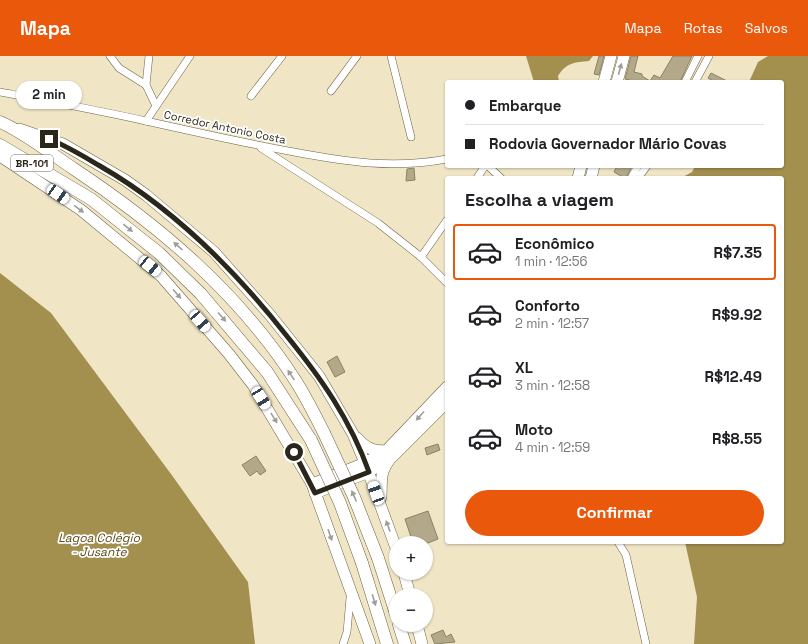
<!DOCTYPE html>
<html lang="pt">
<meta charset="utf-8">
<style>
body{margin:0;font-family:"Space Grotesk",sans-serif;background:#f6f6f6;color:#202124;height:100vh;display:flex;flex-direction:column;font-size:15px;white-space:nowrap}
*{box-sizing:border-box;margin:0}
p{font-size:13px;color:#757577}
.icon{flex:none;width:22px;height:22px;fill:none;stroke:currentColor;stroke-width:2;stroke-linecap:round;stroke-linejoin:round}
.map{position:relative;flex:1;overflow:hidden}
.details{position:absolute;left:445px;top:120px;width:339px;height:368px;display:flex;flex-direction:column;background:#fff;border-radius:4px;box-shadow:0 1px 3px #0004}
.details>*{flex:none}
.hud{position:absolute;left:445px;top:24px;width:339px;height:88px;border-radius:4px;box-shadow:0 1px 3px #0004;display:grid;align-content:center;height:88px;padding:0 20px;background:#fff}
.controls{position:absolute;left:389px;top:480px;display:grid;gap:8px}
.controls a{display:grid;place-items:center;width:44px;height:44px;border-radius:50%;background:#fff;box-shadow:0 1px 3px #0004;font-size:20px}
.end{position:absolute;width:18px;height:18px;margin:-9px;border:5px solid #2a2619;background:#fff;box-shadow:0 0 0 2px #fff}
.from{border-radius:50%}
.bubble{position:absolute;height:28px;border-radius:14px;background:#fff;box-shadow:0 1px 3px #0004;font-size:13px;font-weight:700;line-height:28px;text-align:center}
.car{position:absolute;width:12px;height:24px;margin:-12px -6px;border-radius:5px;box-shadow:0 0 3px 1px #0007;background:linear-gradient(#fff 24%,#345 0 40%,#fff 0 76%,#345 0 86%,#fff 0)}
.hud b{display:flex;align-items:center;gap:14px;height:38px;font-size:15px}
.hud b+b{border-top:1px solid #e0e0e0}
.hud i{width:10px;height:10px;background:#202124}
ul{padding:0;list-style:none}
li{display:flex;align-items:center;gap:12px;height:56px;margin:0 8px 6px;padding:0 12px;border:2px solid transparent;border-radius:4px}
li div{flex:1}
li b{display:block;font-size:15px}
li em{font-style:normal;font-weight:700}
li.active{border-color:#ea580c}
li>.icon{width:36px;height:36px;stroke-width:1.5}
h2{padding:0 20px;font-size:18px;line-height:48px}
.primary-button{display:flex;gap:8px;margin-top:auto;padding:8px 20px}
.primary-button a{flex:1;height:46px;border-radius:24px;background:#ea580c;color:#fff;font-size:16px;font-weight:700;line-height:46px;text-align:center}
header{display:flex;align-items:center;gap:24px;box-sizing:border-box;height:56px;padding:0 20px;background:#ea580c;color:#fff}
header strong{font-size:19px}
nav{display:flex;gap:22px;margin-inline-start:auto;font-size:14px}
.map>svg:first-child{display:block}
.water{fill:#a38f4e}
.building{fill:#b3a98a;stroke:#8b8264}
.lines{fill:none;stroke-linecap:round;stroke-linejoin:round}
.minor-casing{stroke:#6c6346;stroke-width:8}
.secondary-casing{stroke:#6c6346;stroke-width:12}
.trunk-casing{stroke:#6c6346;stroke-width:13}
.minor{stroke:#fff;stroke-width:7}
.secondary{stroke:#fff;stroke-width:11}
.trunk{stroke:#fff;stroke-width:12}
.trunk-bridge-casing{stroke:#6c6346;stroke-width:13;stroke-linecap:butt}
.trunk-bridge{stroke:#fff;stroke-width:12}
.oneway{fill:#9f9d98}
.route{stroke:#2a2619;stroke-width:5}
.labels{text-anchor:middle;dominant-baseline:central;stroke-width:3.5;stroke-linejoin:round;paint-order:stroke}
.shield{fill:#fff;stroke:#6a675e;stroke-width:1}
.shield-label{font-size:10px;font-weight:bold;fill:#2a2619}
.street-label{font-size:11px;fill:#2a2619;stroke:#fff}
.water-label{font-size:12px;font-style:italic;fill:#5a4b18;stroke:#fff}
</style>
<header>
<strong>Mapa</strong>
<nav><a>Mapa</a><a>Rotas</a><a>Salvos</a></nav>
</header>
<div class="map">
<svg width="808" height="588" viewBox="0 0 808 588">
<rect width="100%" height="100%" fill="#f0e6c6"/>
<g class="water">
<path d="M526,0h67l-4,5c-14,1 -23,2 -31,15l1,6h-25z"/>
<path d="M768,0h40v588h-114l3,-47 -12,-55h97v-364h-101l11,-6 3,-6h87v-84h-33l9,-20z"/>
<path d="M0,217l51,40 120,161 77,108 7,62h-255z"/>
</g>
<g class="building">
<path d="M599,0h5l-5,19 -5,-1z"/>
<path d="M631,0h7l-4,16 8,2v2l8,5 4,-6 6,3 13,-22h19l-12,26h-43l-12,-3z"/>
<path d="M711,17l18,9h-14l-7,-4z"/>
<path d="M617,110h15l-6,12h-6l1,-2 -7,-4z"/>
<path d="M414,112l1,12 -9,1 1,-12z"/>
<path d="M337,300l8,16 -10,5 -8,-15z"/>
<path d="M438,388l2,6 -13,5 -2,-7z"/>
<path d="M256,400l10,15 -6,4 -3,-4 -7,5 -8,-11z"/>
<path d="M428,455l10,28 -10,4h-15l-8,-24z"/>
<path d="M443,574l3,7 5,-3 4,8 -20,2 -4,-9z"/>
</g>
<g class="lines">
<g class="minor-casing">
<g id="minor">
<path d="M110,0l9,12 27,17"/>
<path d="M149,0l-3,29 10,21"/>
<path d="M391,0l20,81"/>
<path d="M685,26l13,-26"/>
<path d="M695,26l14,-26"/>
<path d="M331,35l26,-35"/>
<path d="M0,36c48,9 97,18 146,29 49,11 98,22 148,31 53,10 99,17 153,7"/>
<path d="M251,40l31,-40"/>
<path d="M146,65l44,-65"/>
<path d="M261,92l117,75 43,34 26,26"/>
<path d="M488,110l13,12"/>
<path d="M477,122l8,-12"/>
<path d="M631,122l7,-12"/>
<path d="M638,122l9,-12"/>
<path d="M421,201l26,-37"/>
<path d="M618,486l8,13 20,89"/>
<path d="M343,588l4,-12 3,-34"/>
</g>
</g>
<g class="secondary-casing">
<g id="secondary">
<path d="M604,26l7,-26"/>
<path d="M617,26l7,-26"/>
<path d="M19,73l44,15 62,36 21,15 68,57 56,63 49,61 34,58 12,29 31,85"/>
<path d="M0,100l81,54 80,66 68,78 24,31 59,99 58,160"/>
<path d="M578,122l3,-12"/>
<path d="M591,122l3,-12"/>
<path d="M357,382c9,10 15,13 29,13"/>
<path d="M312,428l53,-21 21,-12 61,-64"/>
<path d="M315,437l54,-21 23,-15 55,-55"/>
<path d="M381,441c1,-17 -2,-23 9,-38"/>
<path d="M404,517l6,22"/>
<path d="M417,569l5,19"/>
</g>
</g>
<g class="trunk-casing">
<g id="trunk">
<path d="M0,66c22,9 53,33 74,47 86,57 165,124 221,211 11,17 20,35 29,53"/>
<path d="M0,89l91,54 68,54 42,41 66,78 44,68"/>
<path d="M378,502l18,56"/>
<path d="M362,507l25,81"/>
<path d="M399,569l6,19"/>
</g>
</g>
<use href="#minor" class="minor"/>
<use href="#secondary" class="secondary"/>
<use href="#trunk" class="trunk"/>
<g class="trunk-bridge-casing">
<g id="trunk-bridge">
<path d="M324,377l30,64 24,61"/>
<path d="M311,384l29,63 22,60"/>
</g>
</g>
<use href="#trunk-bridge" class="trunk-bridge"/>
</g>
<defs><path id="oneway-solid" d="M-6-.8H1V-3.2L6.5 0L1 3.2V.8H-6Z"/></defs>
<g class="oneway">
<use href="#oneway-solid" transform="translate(620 13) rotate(-75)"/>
<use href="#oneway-solid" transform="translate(79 153) rotate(36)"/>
<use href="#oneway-solid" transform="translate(128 172) rotate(39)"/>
<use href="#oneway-solid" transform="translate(178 190) rotate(-138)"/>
<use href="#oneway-solid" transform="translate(177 238) rotate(49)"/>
<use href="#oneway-solid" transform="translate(222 261) rotate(49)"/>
<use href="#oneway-solid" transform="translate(291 319) rotate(-124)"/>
<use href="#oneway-solid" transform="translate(420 360) rotate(132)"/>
<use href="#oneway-solid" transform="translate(274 362) rotate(58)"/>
<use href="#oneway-solid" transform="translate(354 440) rotate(-114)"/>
<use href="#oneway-solid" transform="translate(388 470) rotate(-110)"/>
<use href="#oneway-solid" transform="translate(330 479) rotate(71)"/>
<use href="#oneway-solid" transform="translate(374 544) rotate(73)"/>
</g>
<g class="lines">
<path class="route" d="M49,83c18,7 34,17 51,27 73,42 134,103 186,169 35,43 64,84 83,137l-54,21 -21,-41"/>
</g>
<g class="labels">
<rect class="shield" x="11" y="99" width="42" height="16" rx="3"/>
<g class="shield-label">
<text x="32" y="107">BR-101</text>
</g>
<g class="street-label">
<text transform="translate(225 71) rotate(12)">Corredor Antonio Costa</text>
</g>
<g class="water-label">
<text x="99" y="482">Lagoa Colégio<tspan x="99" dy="14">- Jusante</tspan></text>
</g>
</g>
</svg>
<div class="controls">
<a>+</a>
<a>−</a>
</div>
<i class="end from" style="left:294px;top:396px"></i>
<i class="end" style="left:49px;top:83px"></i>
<div class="bubble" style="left:16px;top:25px;width:66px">2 min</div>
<i class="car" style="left:58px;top:138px;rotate:124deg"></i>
<i class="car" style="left:150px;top:210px;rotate:129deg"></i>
<i class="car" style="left:200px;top:265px;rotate:139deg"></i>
<i class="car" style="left:261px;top:342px;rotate:148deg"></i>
<i class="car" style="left:376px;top:437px;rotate:340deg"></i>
<div class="hud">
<b><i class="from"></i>Embarque</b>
<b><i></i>Rodovia Governador Mário Covas</b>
</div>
<section class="details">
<h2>Escolha a viagem</h2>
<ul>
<li class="active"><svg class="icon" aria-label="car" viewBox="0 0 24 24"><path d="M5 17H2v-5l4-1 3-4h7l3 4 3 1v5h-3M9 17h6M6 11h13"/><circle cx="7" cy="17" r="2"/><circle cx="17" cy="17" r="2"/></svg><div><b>Econômico</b><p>1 min · 12:56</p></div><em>R$7.35</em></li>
<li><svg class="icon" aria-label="car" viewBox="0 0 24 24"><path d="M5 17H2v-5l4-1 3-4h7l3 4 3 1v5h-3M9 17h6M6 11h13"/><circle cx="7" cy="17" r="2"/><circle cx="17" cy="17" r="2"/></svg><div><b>Conforto</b><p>2 min · 12:57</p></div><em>R$9.92</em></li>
<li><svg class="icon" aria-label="car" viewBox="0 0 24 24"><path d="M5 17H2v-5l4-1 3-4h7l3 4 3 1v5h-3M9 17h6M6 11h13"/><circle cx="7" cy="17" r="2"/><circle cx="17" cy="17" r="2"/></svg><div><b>XL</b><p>3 min · 12:58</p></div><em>R$12.49</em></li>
<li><svg class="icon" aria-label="car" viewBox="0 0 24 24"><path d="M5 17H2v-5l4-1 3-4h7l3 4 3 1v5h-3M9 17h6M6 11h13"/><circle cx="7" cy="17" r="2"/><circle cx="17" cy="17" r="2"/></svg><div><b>Moto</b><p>4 min · 12:59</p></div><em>R$8.55</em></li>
</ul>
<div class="primary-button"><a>Confirmar</a></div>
</section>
</div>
